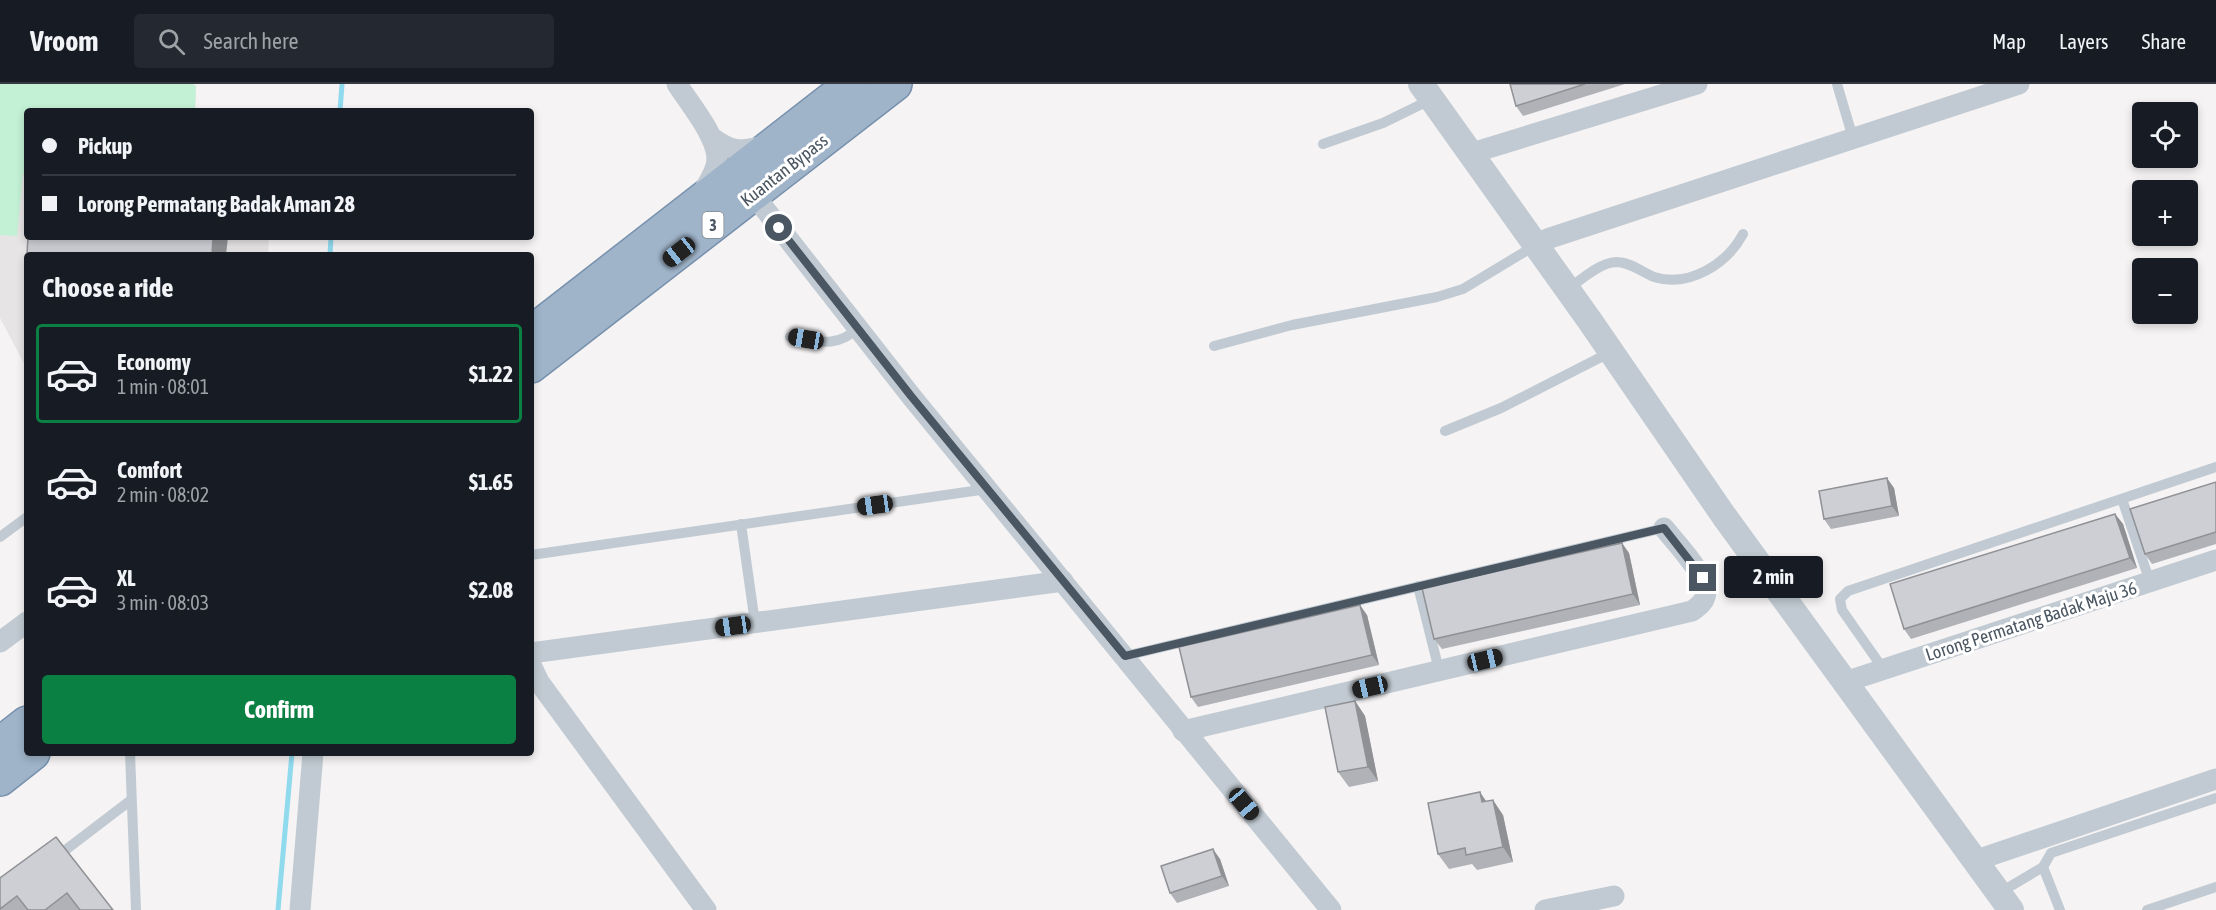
<!DOCTYPE html>
<meta charset="utf-8">
<style>
body{margin:0;font-family:"Asap Condensed",sans-serif;background:#242831;color:#f1f3f6;height:100vh;display:flex;flex-direction:column;font-size:22px;white-space:nowrap}
*{box-sizing:border-box;margin:0}
p{font-size:20px;color:#9ea1a6}
.icon{flex:none;width:33px;height:33px;fill:none;stroke:currentColor;stroke-width:2;stroke-linecap:round;stroke-linejoin:round}
.map{position:relative;flex:1;overflow:hidden}
.details{position:absolute;left:24px;top:168px;width:510px;height:504px;display:flex;flex-direction:column;background:#171b24;border-radius:6px;box-shadow:0 3px 9px #0003}
.details>*{flex:none}
.banner{position:absolute;left:24px;top:24px;width:510px;height:132px;border-radius:6px;box-shadow:0 3px 9px #0003;display:grid;align-content:center;height:132px;padding:0 18px;background:#171b24}
.fabs{position:absolute;left:2132px;top:18px;display:grid;gap:12px}
.fabs a{display:grid;place-items:center;width:66px;height:66px;border-radius:6px;background:#171b24;box-shadow:0 3px 9px #0003;font-size:30px}
.end{position:absolute;width:27px;height:27px;margin:-14px;border:8px solid #4a5661;background:#fff;box-shadow:0 0 0 3px #fff}
.from{border-radius:50%}
.bubble{position:absolute;height:42px;border-radius:6px;background:#171b24;box-shadow:0 3px 9px #0003;font-size:20px;font-weight:700;line-height:42px;text-align:center}
.car{position:absolute;width:18px;height:36px;margin:-18px -9px;border-radius:8px;box-shadow:0 0 4px 2px #0007;background:linear-gradient(#222 24%,#8ab4d8 0 40%,#222 0 76%,#8ab4d8 0 86%,#222 0)}
.banner b{display:flex;align-items:center;gap:21px;height:57px;font-size:22px}
.banner b+b{border-top:2px solid #363941}
.banner i{width:15px;height:15px;background:#f1f3f6}
ul{padding:0;list-style:none}
li{display:flex;align-items:center;gap:18px;height:99px;margin:0 12px 9px;padding:0 6px;border:3px solid transparent;border-radius:6px}
li div{flex:1}
li b{display:block;font-size:22px}
li em{font-style:normal;font-weight:700}
li.on{border-color:#0b8043}
li>.icon{width:54px;height:54px;stroke-width:1.5}
h2{padding:0 18px;font-size:27px;line-height:72px}
.cta{display:flex;gap:12px;margin-top:auto;padding:12px 18px}
.cta a{flex:1;height:69px;border-radius:6px;background:#0b8043;color:#fff;font-size:24px;font-weight:700;line-height:69px;text-align:center}
header{display:flex;align-items:center;gap:36px;box-sizing:border-box;height:84px;padding:0 30px;background:#171b24;border-bottom:2px solid #363941}
header strong{font-size:28px}
nav{display:flex;gap:33px;margin-inline-start:auto;font-size:21px}
.search{width:420px;height:54px;background:#242831;display:flex;align-items:center;gap:15px;box-sizing:border-box;padding:0 21px;border-radius:6px;color:#9ea1a6;font-size:22px}
.map>svg:first-child{display:block}
.education{fill:#e6e4e5}
.green{fill:#c3f1d5}
.lines{fill:none;stroke-linecap:round;stroke-linejoin:round}
.stream{stroke:#90daee;stroke-width:5}
.trunk-casing{stroke:#7690ad;stroke-width:36}
.service{stroke:#c1cad2;stroke-width:10}
.minor{stroke:#c1cad2;stroke-width:21}
.tertiary{stroke:#c1cad2;stroke-width:26}
.trunk{stroke:#9fb4c9;stroke-width:33}
.wall{fill:#b0b2b7}
.shaded-wall{fill:#909195}
.building{fill:#cdcfd5;stroke:#909195;stroke-width:1.5}
.route{stroke:#4a5661;stroke-width:8}
.labels{text-anchor:middle;dominant-baseline:central;stroke-width:6;stroke-linejoin:round;paint-order:stroke}
.shield{fill:#fff;stroke:#808990;stroke-width:1.5}
.shield-label{font-size:16px;font-weight:bold;fill:#4a5661}
.street-label{font-size:18px;fill:#4a5661;stroke:#fff}
</style>
<header>
<strong>Vroom</strong>
<div class="search"><svg class="icon" aria-label="search" viewBox="0 0 24 24"><circle cx="10" cy="10" r="6"/><path d="M15 15l6 6"/></svg>Search here</div>
<nav><a>Map</a><a>Layers</a><a>Share</a></nav>
</header>
<div class="map">
<svg width="2216" height="826" viewBox="0 0 2216 826">
<rect width="100%" height="100%" fill="#f5f3f3"/>
<path class="education" d="M0,0h193l3,2 -1,25h-168v126h242l-1,18h-241v114l-27,-51z"/>
<path class="green" d="M0,0h193l3,2 -1,25h-168v63h-4l-6,62 -17,-1z"/>
<g class="lines">
<g class="stream">
<path d="M340,27l2,-27"/>
<path d="M330,171l1,-18"/>
<path d="M278,826l14,-157"/>
</g>
<g class="trunk-casing">
<g id="trunk">
<path d="M531,249l320,-249"/>
<path d="M531,282l364,-282"/>
<path d="M0,660l27,-21"/>
<path d="M0,695l33,-26"/>
</g>
</g>
<g class="service">
<path d="M1837,0l16,54"/>
<path d="M1323,60l60,-21 49,-24"/>
<path d="M1568,205c13,-9 31,-26 48,-27 14,0 26,10 38,15 35,11 73,-13 89,-43"/>
<path d="M790,253c27,4 46,12 68,-9"/>
<path d="M1214,262l78,-21 145,-28 26,-8 73,-44"/>
<path d="M1445,347l56,-23 110,-56"/>
<path d="M2122,415l28,83"/>
<path d="M741,440l14,99"/>
<path d="M0,453l27,-20"/>
<path d="M531,471l456,-66"/>
<path d="M1418,502l21,84"/>
<path d="M1125,572l539,-128"/>
<path d="M1884,586l-42,-60 -2,-11 8,-8 368,-124"/>
<path d="M130,669l6,157"/>
<path d="M55,774l76,-58"/>
<path d="M2043,783l17,43"/>
<path d="M1999,809l44,-26 8,-14 165,-55"/>
<path d="M2147,826l69,-23"/>
</g>
<g class="minor">
<path d="M677,0c12,19 40,52 40,75 0,12 -9,24 -15,35"/>
<path d="M711,53c24,17 28,14 55,9"/>
<path d="M1472,69l225,-69"/>
<path d="M753,110l158,202 420,514"/>
<path d="M1536,160l14,-6 469,-154"/>
<path d="M0,558l27,-20"/>
<path d="M531,569l532,-72"/>
<path d="M531,581l8,17 167,228"/>
<path d="M1845,598l371,-122"/>
<path d="M1183,647l509,-120c5,-4 11,-7 13,-14 7,-17 -30,-55 -41,-69"/>
<path d="M1974,777l242,-82"/>
<path d="M300,826l13,-157"/>
<path d="M1545,826l69,-14"/>
</g>
<path class="tertiary" d="M1421,0l169,237 134,195 287,394"/>
<use href="#trunk" class="trunk"/>
</g>
<g class="wall">
<path d="M1510,0h115l-102,32 -7,-10z"/>
<path d="M2216,398v62l-64,20 -7,-10z"/>
<path d="M1894,404l5,28 -68,13 -7,-10z"/>
<path d="M2115,430l8,10 14,44 -226,71 -7,-10z"/>
<path d="M1629,469l11,52 -198,44 -8,-10z"/>
<path d="M1367,531l12,50 -181,42 -7,-10z"/>
<path d="M1355,617l10,15 13,65 -29,6 -11,-15z"/>
<path d="M1503,731l10,47 -36,8 -5,-6 -23,5 -11,-15z"/>
<path d="M56,753l57,73h-113v-32z"/>
<path d="M1220,775l9,27 -52,17 -7,-10z"/>
</g>
<g class="shaded-wall">
<path d="M213,153h15l-2,18h-14z"/>
<path d="M1887,394l7,10 5,28 -7,-10z"/>
<path d="M2115,430l8,10 14,44 -7,-10z"/>
<path d="M1622,459l7,10 11,52 -7,-11z"/>
<path d="M1360,521l7,10 12,50 -7,-10z"/>
<path d="M1355,617l10,15 13,65 -10,-14z"/>
<path d="M1480,708l10,15 -8,-5z"/>
<path d="M1493,716l10,15 10,47 -10,-15z"/>
<path d="M1213,765l7,10 9,27 -7,-10z"/>
</g>
<g class="building">
<path d="M1510,0h75l-69,22z"/>
<path d="M28,153h185l-1,18h-174l-11,-1z"/>
<path d="M1887,394l5,28 -68,13 -5,-28z"/>
<path d="M2216,398v50l-71,22 -15,-45z"/>
<path d="M2115,430l15,44 -226,71 -14,-45z"/>
<path d="M1622,459l11,51 -199,45 -12,-51z"/>
<path d="M1360,521l12,50 -181,42 -12,-50z"/>
<path d="M1355,617l13,66 -30,5 -13,-65z"/>
<path d="M1480,708l2,10 11,-2 10,47 -37,8 -1,-7 -27,6 -10,-51z"/>
<path d="M56,753l57,73h-33l-13,-17 -22,17h-17l-11,-14 -17,13v-31z"/>
<path d="M1213,765l9,27 -52,17 -9,-27z"/>
</g>
<g class="lines">
<path class="route" d="M779,144l132,168 214,260 539,-128 39,50"/>
</g>
<g class="labels">
<rect class="shield" x="702.5" y="128" width="21" height="26" rx="4.5"/>
<g class="shield-label">
<text x="713" y="141">3</text>
</g>
<g class="street-label">
<text transform="translate(784 86) rotate(-38)">Kuantan Bypass</text>
<text transform="translate(2031 537) rotate(-18)">Lorong Permatang Badak Maju 36</text>
</g>
</g>
</svg>
<div class="fabs">
<a><svg class="icon" aria-label="locate" viewBox="0 0 24 24"><circle cx="12" cy="12" r="6"/><path d="M12 2v4M12 18v4M2 12h4M18 12h4"/></svg></a>
<a>+</a>
<a>−</a>
</div>
<i class="end from" style="left:779px;top:144px"></i>
<i class="end" style="left:1703px;top:494px"></i>
<div class="bubble" style="left:1724px;top:472px;width:99px">2 min</div>
<i class="car" style="left:679px;top:168px;rotate:232deg"></i>
<i class="car" style="left:806px;top:255px;rotate:280deg"></i>
<i class="car" style="left:875px;top:421px;rotate:262deg"></i>
<i class="car" style="left:733px;top:542px;rotate:262deg"></i>
<i class="car" style="left:1485px;top:576px;rotate:77deg"></i>
<i class="car" style="left:1370px;top:603px;rotate:257deg"></i>
<i class="car" style="left:1244px;top:720px;rotate:140deg"></i>
<div class="banner">
<b><i class="from"></i>Pickup</b>
<b><i></i>Lorong Permatang Badak Aman 28</b>
</div>
<section class="details">
<h2>Choose a ride</h2>
<ul>
<li class="on"><svg class="icon" aria-label="car" viewBox="0 0 24 24"><path d="M5 17H2v-5l4-1 3-4h7l3 4 3 1v5h-3M9 17h6M6 11h13"/><circle cx="7" cy="17" r="2"/><circle cx="17" cy="17" r="2"/></svg><div><b>Economy</b><p>1 min · 08:01</p></div><em>$1.22</em></li>
<li><svg class="icon" aria-label="car" viewBox="0 0 24 24"><path d="M5 17H2v-5l4-1 3-4h7l3 4 3 1v5h-3M9 17h6M6 11h13"/><circle cx="7" cy="17" r="2"/><circle cx="17" cy="17" r="2"/></svg><div><b>Comfort</b><p>2 min · 08:02</p></div><em>$1.65</em></li>
<li><svg class="icon" aria-label="car" viewBox="0 0 24 24"><path d="M5 17H2v-5l4-1 3-4h7l3 4 3 1v5h-3M9 17h6M6 11h13"/><circle cx="7" cy="17" r="2"/><circle cx="17" cy="17" r="2"/></svg><div><b>XL</b><p>3 min · 08:03</p></div><em>$2.08</em></li>
</ul>
<div class="cta"><a>Confirm</a></div>
</section>
</div>
